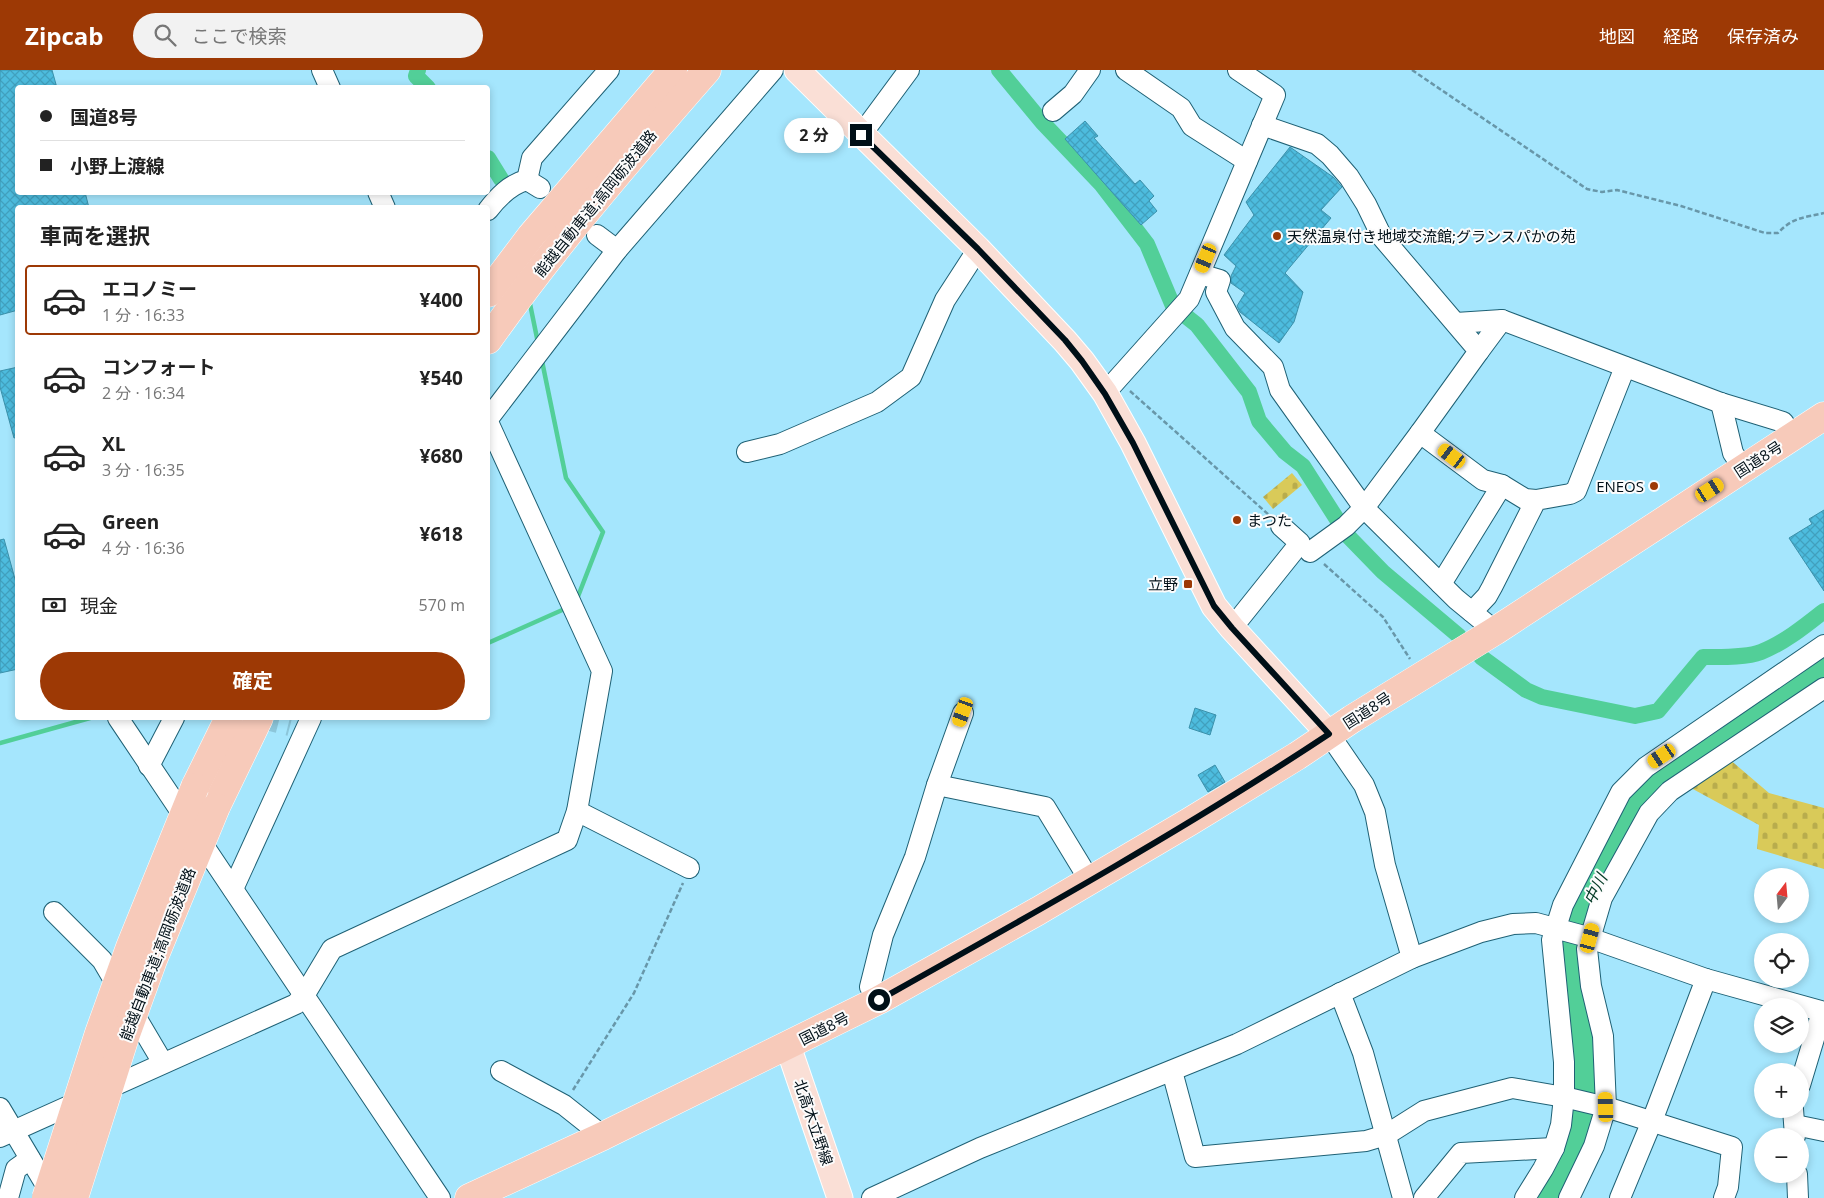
<!DOCTYPE html>
<html lang="ja">
<meta charset="utf-8">
<style>
body{margin:0;font-family:"Open Sans","Noto Sans JP",sans-serif;background:#f2f2f2;color:#222;height:100vh;display:flex;flex-direction:column;font-size:19px;white-space:nowrap}
*{box-sizing:border-box;margin:0}
p{font-size:16px;color:#767676}
.icon{flex:none;width:28px;height:28px;fill:none;stroke:currentColor;stroke-width:2;stroke-linecap:round;stroke-linejoin:round}
.map{position:relative;flex:1;overflow:hidden}
.sheet{position:absolute;left:15px;top:135px;width:475px;height:515px;display:flex;flex-direction:column;background:#fff;border-radius:5px;box-shadow:0 2px 8px #0003}
.sheet>*{flex:none}
.hud{position:absolute;left:15px;top:15px;width:475px;height:110px;border-radius:5px;box-shadow:0 2px 8px #0003;display:grid;align-content:center;height:110px;padding:0 25px;background:#fff}
.needle{width:32px;rotate:16deg}
.tools{position:absolute;left:1754px;top:798px;display:grid;gap:10px}
.tools a{display:grid;place-items:center;width:55px;height:55px;border-radius:50%;background:#fff;box-shadow:0 2px 8px #0003;font-size:25px}
.end{position:absolute;width:22px;height:22px;margin:-11px;border:6px solid #000f17;background:#fff;box-shadow:0 0 0 2px #fff}
.from{border-radius:50%}
.bubble{position:absolute;height:35px;border-radius:18px;background:#fff;box-shadow:0 2px 8px #0003;font-size:16px;font-weight:700;line-height:35px;text-align:center}
.car{position:absolute;width:15px;height:30px;margin:-15px -8px;border-radius:6px;box-shadow:0 0 4px 1px #0007;background:linear-gradient(#f5c518 24%,#345 0 40%,#f5c518 0 76%,#345 0 86%,#f5c518 0)}
.hud b{display:flex;align-items:center;gap:18px;height:48px;font-size:19px}
.hud b+b{border-top:1px solid #e0e0e0}
.hud i{width:12px;height:12px;background:#222}
ul{padding:0;list-style:none}
li{display:flex;align-items:center;gap:15px;height:70px;margin:0 10px 8px;padding:0 15px;border:2px solid transparent;border-radius:5px}
li div{flex:1}
li b{display:block;font-size:19px}
li em{font-style:normal;font-weight:700}
li.active{border-color:#9d3905}
li>.icon{width:45px;height:45px;stroke-width:1.5}
h2{padding:0 25px;font-size:22px;line-height:60px}
.pay{display:flex;align-items:center;gap:12px;height:55px;padding:0 25px;font-size:19px}
.pay p{margin-inline-start:auto}
.button{display:flex;gap:10px;margin-top:auto;padding:10px 25px}
.button a{flex:1;height:58px;border-radius:30px;background:#9d3905;color:#fff;font-size:20px;font-weight:700;line-height:58px;text-align:center}
header{display:flex;align-items:center;gap:30px;box-sizing:border-box;height:70px;padding:0 25px;background:#9d3905;color:#fff}
header strong{font-size:24px}
nav{display:flex;gap:28px;margin-inline-start:auto;font-size:18px}
.search{width:350px;height:45px;background:#f2f2f2;display:flex;align-items:center;gap:12px;box-sizing:border-box;padding:0 18px;border-radius:28px;color:#767676;font-size:19px}
.map>svg:first-child{display:block}
.cemetery{fill:url(#cemetery-stones)}
.lines{fill:none;stroke-linecap:round;stroke-linejoin:round}
.stream{stroke:#52cf98;stroke-width:4.5}
.canal{stroke:#52cf98;stroke-width:16}
.river{stroke:#52cf98;stroke-width:28}
.building{fill:url(#building-cross-hatch);stroke:#3b91ab}
.minor-tunnel{stroke:#8cc6da;stroke-width:20;stroke-dasharray:20 10;stroke-linecap:butt}
.minor-casing{stroke:#1f6175;stroke-width:22}
.major-casing{stroke:#fff;stroke-width:27}
.highway-casing{stroke:#fff;stroke-width:29}
.path{stroke:#6897a9;stroke-width:2.5;stroke-dasharray:5 2.5;stroke-linecap:butt}
.minor{stroke:#fff;stroke-width:20}
.major{stroke:#fadfd6;stroke-width:25}
.highway{stroke:#f7caba;stroke-width:28}
.highway-bridge-casing{stroke:#fff;stroke-width:29;stroke-linecap:butt}
.highway-bridge{stroke:#f7caba;stroke-width:28}
.route{stroke:#000f17;stroke-width:6}
.poi-dot{fill:#9d3905;stroke:#fcfcfc;stroke-width:2}
.labels{text-anchor:middle;dominant-baseline:central;stroke-width:4;stroke-linejoin:round;paint-order:stroke}
.street-label{font-size:15px;fill:#000f17;stroke:#fcfcfc}
.poi-label{font-size:15px;fill:#000f17;stroke:#fcfcfc;text-anchor:start}
.water-label{font-size:16px;font-style:italic;fill:#023a25;stroke:#fcfcfc}
</style>
<header>
<strong>Zipcab</strong>
<div class="search"><svg class="icon" aria-label="search" viewBox="0 0 24 24"><circle cx="10" cy="10" r="6"/><path d="M15 15l6 6"/></svg>ここで検索</div>
<nav><a>地図</a><a>経路</a><a>保存済み</a></nav>
</header>
<div class="map">
<svg width="1824" height="1128" viewBox="0 0 1824 1128">
<defs>
<pattern id="cemetery-stones" width="16" height="16" patternUnits="userSpaceOnUse" patternTransform="scale(1.25)"><rect width="16" height="16" fill="#d9ca59"/><path d="M2 7V4a2 2 0 0 1 4 0v3zM10 15v-3a2 2 0 0 1 4 0v3z" fill="#b8ac4d"/></pattern>
<pattern id="building-cross-hatch" width="8" height="8" patternUnits="userSpaceOnUse" patternTransform="scale(1.25)"><rect width="8" height="8" fill="#4dbcde"/><path d="M0 0l8 8M0 8l8-8" fill="none" stroke="#41a0be"/></pattern>
</defs>
<rect width="100%" height="100%" fill="#a5e6fd"/>
<g class="cemetery">
<path d="M1292,403l10,12 -29,24 -10,-12z"/>
<path d="M1728,688l41,35 55,15v61l-67,-20 2,-24 -68,-37z"/>
</g>
<g class="lines">
<g class="stream">
<path d="M529,229l9,44"/>
<path d="M542,291l24,117 37,54 -26,67"/>
<path d="M488,573l81,-36"/>
<path d="M0,673l90,-25"/>
</g>
<g class="canal">
<path d="M418,0l-2,6 12,12"/>
<path d="M999,0l43,52 59,62 46,60 26,62 24,19 52,67 10,29 26,31 18,14 44,69 36,37 76,64"/>
<path d="M488,88l13,21"/>
<path d="M1481,587l45,33 16,7 93,19 23,-5 45,-54c17,0 43,1 58,-5 23,-9 44,-26 63,-41"/>
</g>
<path class="river" d="M1552,1128l29,-55 6,-54v-15l-6,-22 -9,-86 10,-49 23,-48 36,-63 31,-31 46,-27 106,-76"/>
</g>
<g class="building">
<path d="M0,0h52l5,18h-39v104h67l4,16h-71v102l-18,5z"/>
<path d="M1085,51l13,15 -4,2 41,46 5,-4 14,16 -5,5 8,10 -16,14 -76,-86z"/>
<path d="M1290,77l43,30 9,10 -21,23 10,8 -46,55 18,19 -9,30 -15,21 -39,-31 -3,-6 8,-13 -14,-10v-7l5,-10 -12,-11 30,-40 -8,-13z"/>
<path d="M18,297v70l-4,1 -14,-51v-16z"/>
<path d="M1824,440v81l-35,-53 23,-14 -3,-5z"/>
<path d="M4,469l14,51v79l-18,4v-133z"/>
<path d="M1195,638l21,7 -6,20 -21,-7z"/>
<path d="M1215,695l10,17 -17,10 -10,-17z"/>
</g>
<g class="lines">
<path class="minor-tunnel" d="M259,648l31,8"/>
<g class="minor-casing">
<g id="minor">
<path d="M322,0l8,18"/>
<path d="M1126,0l55,38 11,18 55,35"/>
<path d="M1053,41l20,-17 17,-24"/>
<path d="M1262,55l55,19 13,11 19,22 17,27 16,33 97,114 -59,82 -56,75 -18,18 -36,26"/>
<path d="M861,65l48,-65"/>
<path d="M527,110l5,-22 77,-88"/>
<path d="M378,122l7,16"/>
<path d="M488,140c10,-13 22,-26 39,-30l13,8"/>
<path d="M597,165l20,15"/>
<path d="M1200,204l20,6 -4,12 19,36 38,39 7,23 84,118 92,91 39,32"/>
<path d="M1456,253l46,-3"/>
<path d="M1479,281l23,-31 219,83 62,19 10,14"/>
<path d="M1105,323l84,-94 86,-204 -37,-25"/>
<path d="M1721,333l12,50 10,15"/>
<path d="M488,349l129,-169 156,-180"/>
<path d="M1420,363l63,47 19,5 23,14 11,1"/>
<path d="M747,382l33,-8 97,-42 34,-25 34,-77 33,-51"/>
<path d="M1441,514l61,-99"/>
<path d="M1472,542l15,-16 5,-9 44,-87 34,-6 6,-3 49,-124"/>
<path d="M1232,558l68,-85 -19,-17"/>
<path d="M118,648l322,480"/>
<path d="M1329,664l35,51 11,27 10,53 27,93"/>
<path d="M149,696l25,-48"/>
<path d="M937,715l108,22 45,74"/>
<path d="M577,741l112,57"/>
<path d="M233,819l78,-171"/>
<path d="M54,842l48,48 61,103"/>
<path d="M1340,923l23,60 40,145"/>
<path d="M879,930l-9,-13 13,-52 32,-78 22,-72 26,-72"/>
<path d="M501,1001l63,34 39,31"/>
<path d="M1172,1001l23,86 171,-16 20,-6 38,-24 88,-23 52,9 42,10 126,40 -4,40 -4,11"/>
<path d="M1800,1015l22,-73"/>
<path d="M0,1038l53,89"/>
<path d="M1793,1039l2,27"/>
<path d="M1795,1055l29,6"/>
<path d="M0,1067l296,-133 9,-10 27,-45 235,-109 10,-29 25,-140 -114,-249"/>
<path d="M1797,1104l1,24"/>
<path d="M8,1128l8,-29 14,-10"/>
<path d="M872,1128l108,-50 257,-104 175,-86 69,-26 32,-8 23,-1 48,13 122,43 118,33"/>
<path d="M1424,1128l37,-45 93,-5"/>
<path d="M1525,1128l18,-29 11,-21 7,-23 3,-28v-35l-12,-122 11,-35 58,-113 25,-25 178,-122"/>
<path d="M1569,1128l25,-52 12,-39 -3,-71 -12,-50 -4,-37 15,-51 47,-85 21,-22 154,-103"/>
<path d="M1620,1128l32,-77 54,-142"/>
</g>
</g>
<g class="major-casing">
<g id="major">
<path d="M797,0l181,179 87,92 17,20 23,32 28,50 81,163 18,22 97,106"/>
<path d="M788,976l52,152"/>
</g>
</g>
<g class="highway-casing">
<g id="highway">
<path d="M488,223l43,-57 142,-166"/>
<path d="M488,270c67,-95 142,-182 219,-270"/>
<path d="M195,717l34,-69"/>
<path d="M216,737l43,-89"/>
<path d="M469,1128l134,-62 276,-136 159,-89 151,-89 108,-66 55,-37 143,-88 329,-215"/>
</g>
</g>
<g class="path">
<path d="M1412,0l175,119 15,3 15,-2 64,16 84,27h13c15,-16 25,-15 46,-20"/>
<path d="M1130,321l139,124"/>
<path d="M1324,494l59,53 27,42"/>
<path d="M573,1020l61,-97 49,-110"/>
</g>
<use href="#minor" class="minor"/>
<use href="#major" class="major"/>
<use href="#highway" class="highway"/>
<g class="highway-bridge-casing">
<g id="highway-bridge">
<path d="M46,1128l53,-165 31,-86 65,-160"/>
<path d="M74,1128l51,-161 28,-77 63,-153"/>
</g>
</g>
<use href="#highway-bridge" class="highway-bridge"/>
</g>
<g class="lines">
<path class="route" d="M861,65l117,114 87,91 17,21 23,33 28,49 81,163 18,22 97,106c-145,96 -298,181 -450,266"/>
</g>
<g class="poi-dot">
<circle cx="1277" cy="166" r="5"/>
<circle cx="1654" cy="416" r="5"/>
<circle cx="1237" cy="450" r="5"/>
<rect x="1183" y="509" width="10" height="10" rx="2.5"/>
</g>
<g class="labels">
<g class="street-label">
<text transform="translate(595 133) rotate(-51)">能越自動車道;高岡砺波道路</text>
<text transform="translate(1758 389) rotate(-33)">国道8号</text>
<text transform="translate(1367 640) rotate(-33)">国道8号</text>
<text transform="translate(157 884) rotate(-69)">能越自動車道;高岡砺波道路</text>
<text transform="translate(824 958) rotate(-27)">国道8号</text>
<text transform="translate(814 1052) rotate(71)">北高木立野線</text>
</g>
<g class="poi-label">
<text x="1287" y="166">天然温泉付き地域交流館;グランスパかの苑</text>
<text x="1644" y="416" text-anchor="end">ENEOS</text>
<text x="1247" y="450">まつた</text>
<text x="1178" y="514" text-anchor="end">立野</text>
</g>
<g class="water-label">
<text transform="translate(1595 819) rotate(-64)">中川</text>
</g>
</g>
</svg>
<div class="tools">
<a><svg class="needle" viewBox="-14 -14 28 28"><path d="M0-13l5 13h-10z" fill="#e53935"/><path d="M0 13l5-13h-10z" fill="#767676"/></svg></a>
<a><svg class="icon" aria-label="locate" viewBox="0 0 24 24"><circle cx="12" cy="12" r="6"/><path d="M12 2v4M12 18v4M2 12h4M18 12h4"/></svg></a>
<a><svg class="icon" aria-label="layers" viewBox="0 0 24 24"><path d="M12 4l9 5-9 5-9-5zM3 14l9 5 9-5"/></svg></a>
<a>+</a>
<a>−</a>
</div>
<i class="end from" style="left:879px;top:930px"></i>
<i class="end" style="left:861px;top:65px"></i>
<div class="bubble" style="left:784px;top:48px;width:60px">2 分</div>
<i class="car" style="left:1206px;top:188px;rotate:203deg"></i>
<i class="car" style="left:1452px;top:386px;rotate:307deg"></i>
<i class="car" style="left:1710px;top:420px;rotate:57deg"></i>
<i class="car" style="left:963px;top:642px;rotate:200deg"></i>
<i class="car" style="left:1662px;top:686px;rotate:236deg"></i>
<i class="car" style="left:1590px;top:868px;rotate:15deg"></i>
<i class="car" style="left:1606px;top:1037px;rotate:358deg"></i>
<div class="hud">
<b><i class="from"></i>国道8号</b>
<b><i></i>小野上渡線</b>
</div>
<section class="sheet">
<h2>車両を選択</h2>
<ul>
<li class="active"><svg class="icon" aria-label="car" viewBox="0 0 24 24"><path d="M5 17H2v-5l4-1 3-4h7l3 4 3 1v5h-3M9 17h6M6 11h13"/><circle cx="7" cy="17" r="2"/><circle cx="17" cy="17" r="2"/></svg><div><b>エコノミー</b><p>1 分 · 16:33</p></div><em>¥400</em></li>
<li><svg class="icon" aria-label="car" viewBox="0 0 24 24"><path d="M5 17H2v-5l4-1 3-4h7l3 4 3 1v5h-3M9 17h6M6 11h13"/><circle cx="7" cy="17" r="2"/><circle cx="17" cy="17" r="2"/></svg><div><b>コンフォート</b><p>2 分 · 16:34</p></div><em>¥540</em></li>
<li><svg class="icon" aria-label="car" viewBox="0 0 24 24"><path d="M5 17H2v-5l4-1 3-4h7l3 4 3 1v5h-3M9 17h6M6 11h13"/><circle cx="7" cy="17" r="2"/><circle cx="17" cy="17" r="2"/></svg><div><b>XL</b><p>3 分 · 16:35</p></div><em>¥680</em></li>
<li><svg class="icon" aria-label="car" viewBox="0 0 24 24"><path d="M5 17H2v-5l4-1 3-4h7l3 4 3 1v5h-3M9 17h6M6 11h13"/><circle cx="7" cy="17" r="2"/><circle cx="17" cy="17" r="2"/></svg><div><b>Green</b><p>4 分 · 16:36</p></div><em>¥618</em></li>
</ul>
<div class="pay"><svg class="icon" aria-label="cash" viewBox="0 0 24 24"><path d="M3 7h18v10H3z"/><circle cx="12" cy="12" r="2"/></svg>現金<p>570 m</p></div>
<div class="button"><a>確定</a></div>
</section>
</div>
